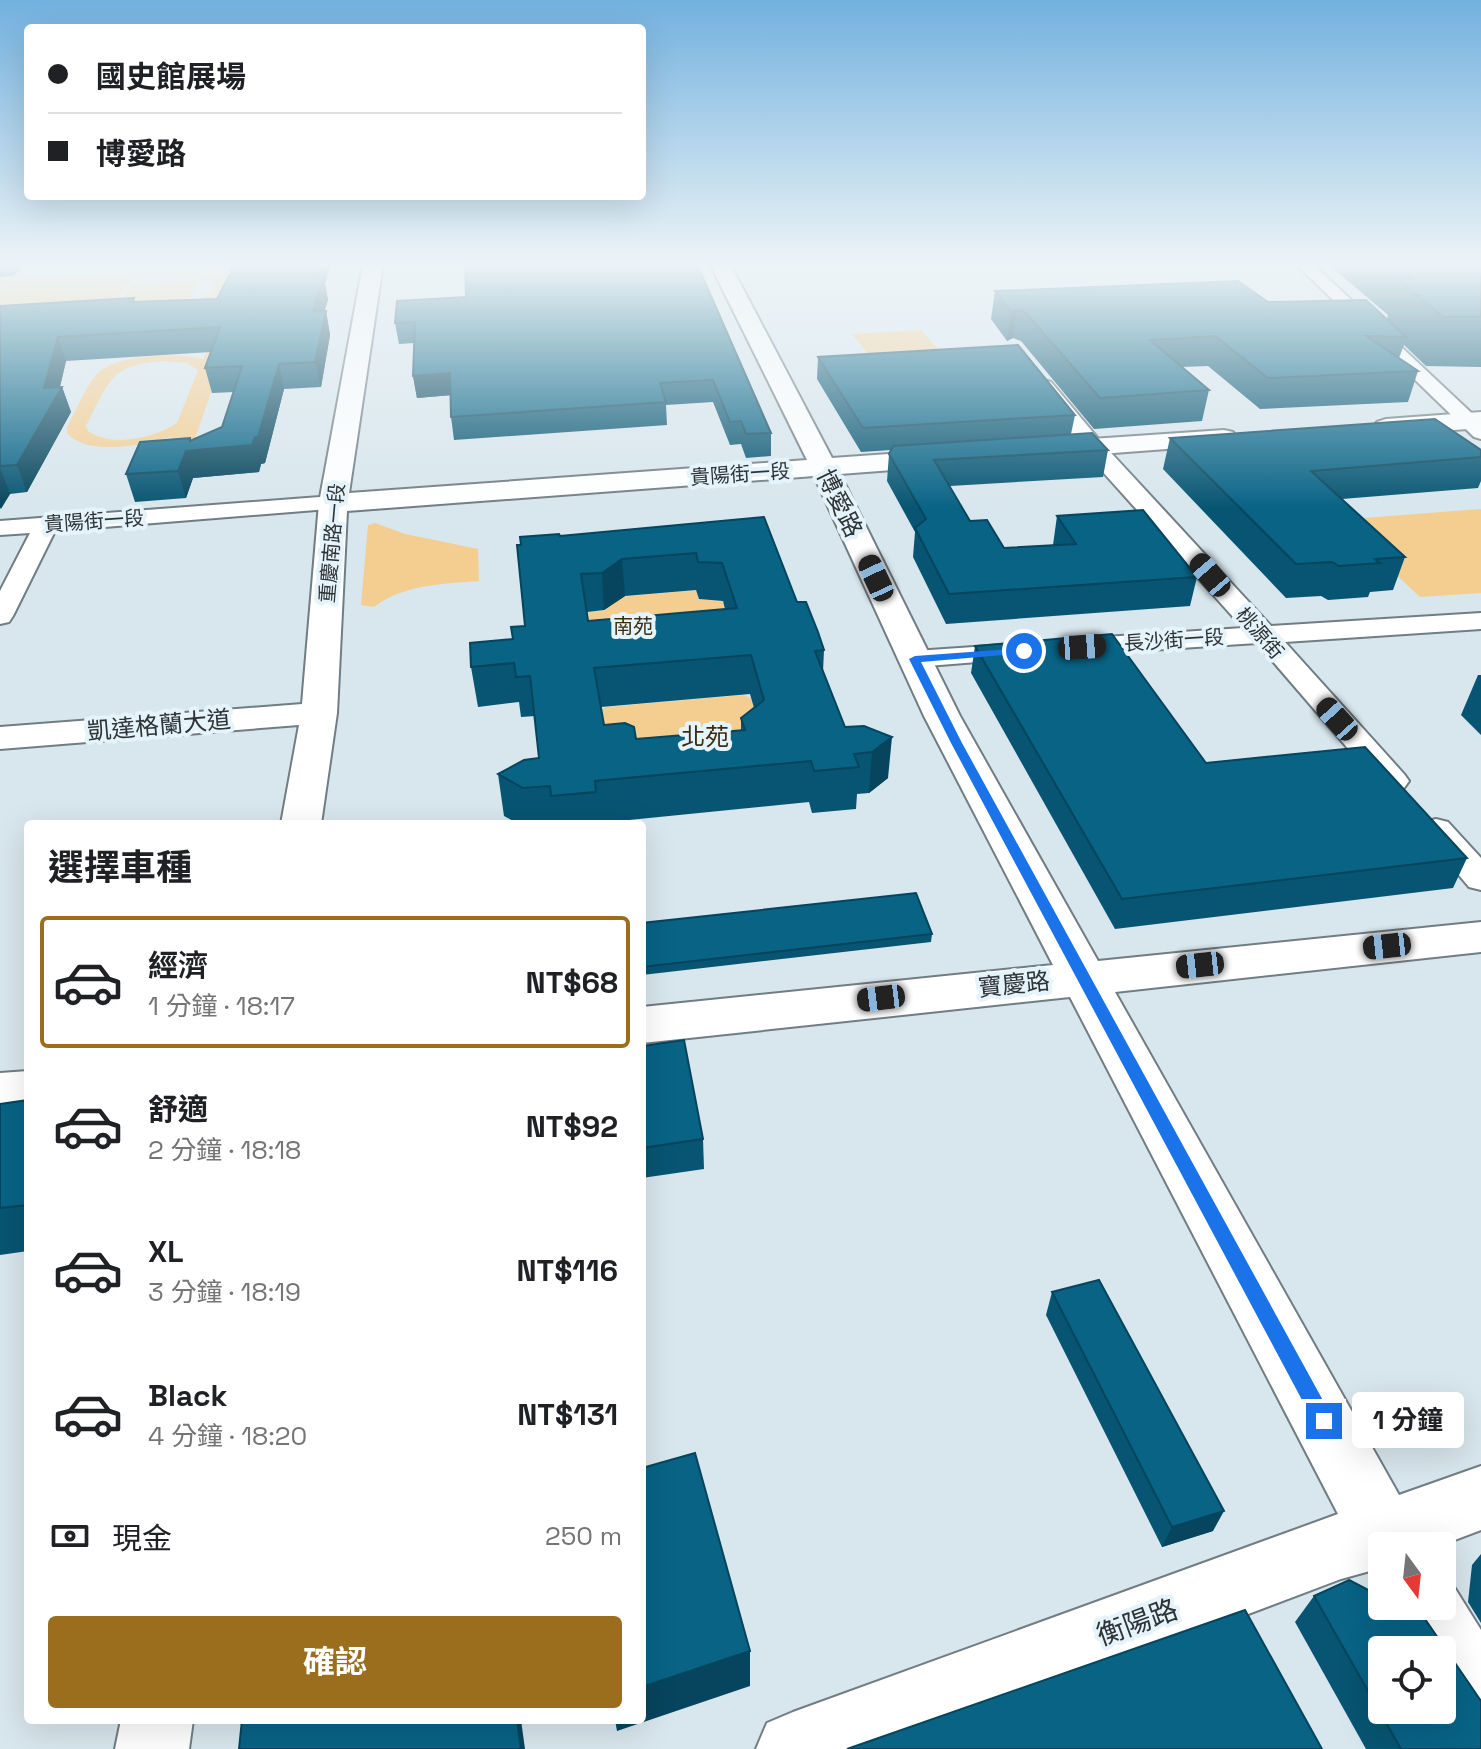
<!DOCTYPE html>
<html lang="zh-TW">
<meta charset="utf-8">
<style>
body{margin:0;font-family:"Space Grotesk","Noto Sans TC",sans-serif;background:#f2f2f2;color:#202124;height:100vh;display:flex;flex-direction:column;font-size:30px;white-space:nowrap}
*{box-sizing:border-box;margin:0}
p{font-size:26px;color:#757577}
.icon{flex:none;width:44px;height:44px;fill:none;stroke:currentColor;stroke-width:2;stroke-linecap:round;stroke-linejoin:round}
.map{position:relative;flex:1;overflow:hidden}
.details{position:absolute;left:24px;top:820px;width:622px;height:904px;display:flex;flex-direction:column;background:#fff;border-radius:8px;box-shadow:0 8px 32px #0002}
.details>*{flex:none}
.guide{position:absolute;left:24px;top:24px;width:622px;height:176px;border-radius:8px;box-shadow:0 8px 32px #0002;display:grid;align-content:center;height:176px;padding:0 24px;background:#fff}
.needle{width:52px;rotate:165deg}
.tools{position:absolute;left:1368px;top:1532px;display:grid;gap:16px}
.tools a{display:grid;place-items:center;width:88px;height:88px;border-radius:8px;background:#fff;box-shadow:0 8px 32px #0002;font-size:40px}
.end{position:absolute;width:36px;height:36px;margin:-18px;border:10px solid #1a73e8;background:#fff;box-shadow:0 0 0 4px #fff}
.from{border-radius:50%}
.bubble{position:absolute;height:56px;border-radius:8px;background:#fff;box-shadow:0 8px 32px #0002;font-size:26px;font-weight:700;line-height:56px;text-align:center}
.car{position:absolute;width:24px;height:48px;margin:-24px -12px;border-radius:10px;box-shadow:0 0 6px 2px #0007;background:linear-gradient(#222 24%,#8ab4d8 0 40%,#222 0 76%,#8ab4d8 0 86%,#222 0)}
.guide b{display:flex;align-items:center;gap:28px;height:76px;font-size:30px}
.guide b+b{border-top:2px solid #e0e0e0}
.guide i{width:20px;height:20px;background:#202124}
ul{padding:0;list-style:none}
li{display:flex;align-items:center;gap:24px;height:132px;margin:0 16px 12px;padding:0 8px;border:4px solid transparent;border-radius:8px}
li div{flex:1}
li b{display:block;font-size:30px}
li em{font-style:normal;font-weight:700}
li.active{border-color:#9a6e1d}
li>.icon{width:72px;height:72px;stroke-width:1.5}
h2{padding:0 24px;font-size:36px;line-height:96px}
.pay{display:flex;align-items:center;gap:20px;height:88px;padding:0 24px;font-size:30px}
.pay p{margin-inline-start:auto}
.cta{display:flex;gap:16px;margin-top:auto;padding:16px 24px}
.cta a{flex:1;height:92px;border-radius:8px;background:#9a6e1d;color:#fff;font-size:32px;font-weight:700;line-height:92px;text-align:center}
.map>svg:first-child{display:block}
.green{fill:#f4cd91;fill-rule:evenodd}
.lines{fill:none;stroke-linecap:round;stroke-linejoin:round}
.minor-casing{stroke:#707d83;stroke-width:4}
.tertiary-casing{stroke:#707d83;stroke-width:4}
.minor{fill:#fff;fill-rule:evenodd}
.tertiary{fill:#fff;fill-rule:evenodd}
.wall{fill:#075572;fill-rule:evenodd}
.shaded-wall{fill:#06455d}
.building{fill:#086385;stroke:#06455d;stroke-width:2;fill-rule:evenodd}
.route{fill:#1a73e8}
.labels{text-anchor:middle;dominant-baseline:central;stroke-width:8;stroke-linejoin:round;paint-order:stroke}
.far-street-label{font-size:20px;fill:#2e3336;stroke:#e5f3fa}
.far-park-label{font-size:20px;fill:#3d2c10;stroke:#e5f3fa}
.street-label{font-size:24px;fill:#2e3336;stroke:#e5f3fa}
.park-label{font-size:24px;fill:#3d2c10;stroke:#e5f3fa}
.near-street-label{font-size:28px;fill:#2e3336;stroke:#e5f3fa}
</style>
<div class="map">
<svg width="1481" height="1749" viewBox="0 0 1481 1749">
<rect width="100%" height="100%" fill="#d8e6ed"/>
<g class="green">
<path d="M240,270l-3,5 -18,1 11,7 -8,14 -11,5 -211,17v-31l7,-3h-7v-5zM186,277l27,6 2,7 -22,12 -81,7 20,-30z"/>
<path d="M199,281l-11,20 -69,3 13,-20z"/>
<path d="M921,330l17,19 -70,5 -16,-20z"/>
<path d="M228,343l-39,113 -23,1 6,-21c-25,9 -86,21 -105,-3v-6c8,-14 21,-45 32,-55 23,-19 77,-19 104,-13l6,-15zM166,361l21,2 11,7 -21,53c-22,15 -66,25 -89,8l-2,-5c24,-46 24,-62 80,-65z"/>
<path d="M1481,509v84l-61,4 -82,-77z"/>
<path d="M375,523l30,11 73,15 1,32c-36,3 -75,3 -105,26l-13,-2 7,-80z"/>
<path d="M696,590l3,9 24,2 13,42 -136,16 -15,-47 20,-2 4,-12z"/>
<path d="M743,695l8,3 16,53 -160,15 -9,-55 8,-4z"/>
</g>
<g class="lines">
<g class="minor-casing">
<g id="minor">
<path d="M1296,264h17l168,158v17l-7,-2z"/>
<path d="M1044,380l7,2 50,60 170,184 210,-13v16l-196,13 119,132 5,7 -5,7 -11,2 -11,-2 -125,-145 -183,12 -10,-2 -4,-6 4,-6 10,-2 169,-11 -158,-176 -51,-66z"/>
<path d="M333,496l8,2 4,5 -4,5 -286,23 -42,85 -4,6 -9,2v-33l30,-58 -30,2v-14z"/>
<path d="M1018,644l10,2 4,6 -4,6 -113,9 -10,-2 -4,-6 4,-6 10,-2z"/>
<path d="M1436,819l12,3 33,36v32l-12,-3 -49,-58 4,-7z"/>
</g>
</g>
<g class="tertiary-casing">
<g id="tertiary">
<path d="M363,264h20l-34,229 458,-33 -97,-196h20l102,194 113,-8 9,2 4,6 -4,6 -9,2 -105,8 120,242 138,245 383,-39v30l-366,40 284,503 82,-29v64l-42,16h-57v30l-12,-5 -29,8 -450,170h-135l11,-26 26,-11 545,-198 -268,-517 -428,46v-36l411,-42 -129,-249 -110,-240 -467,35 -10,202 -16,111h-40l18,-99 -299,24v-22l302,-23 17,-201z"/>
<path d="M1481,412v16l-95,7 -9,-3 -4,-5 4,-5 9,-3z"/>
<path d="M1224,430l9,2 4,6 -4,6 -186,14 -9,-2 -4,-6 4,-6 9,-2z"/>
<path d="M28,1071v38l-28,4v-40z"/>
<path d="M1442,1578l9,4 30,48v103l-25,-11 -14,-23v-49h-28l-21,-44h49z"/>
<path d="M121,1720h72l-4,29h-74z"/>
</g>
</g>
<use href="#minor" class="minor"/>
<use href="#tertiary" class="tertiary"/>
</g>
<g class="wall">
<path d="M0,264h40l-3,3h-15l-9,9 -13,1z"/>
<path d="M697,264l74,169v23l-25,2 -5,-14 -11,1 -17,-43 -47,3 1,20 -213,15 -3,-23 -1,-22 -33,3 -4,-22 1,-33 -15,1 -4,-21z"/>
<path d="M1328,264h153v103l-55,-1 -22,-21 -5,13 19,13 -10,31 -148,7 -52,-43 -26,1 27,23 -7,31 -108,8 -73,-88 -8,-3 -6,3 -16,-22 4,-28 273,11 119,17 1,-4z"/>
<path d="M330,266l-5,18 3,16 -4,11h2l4,24 -9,52 -37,2 -19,74 -4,1 -2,8 -66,6 -7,20 -51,4 -9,-28 64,-36 1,2 31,-13 12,-35 -22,1 -7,-25 6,-16 -145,9 -6,26h2l9,25 -44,80 -17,2 -10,15v-203l134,-8 1,4 82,-3z"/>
<path d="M818,357l257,58 -4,19 37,16 -5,27 -153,9 20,35 34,27 49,-3 4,-29 140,61 -7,29 -244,18 -33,-67 2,-25 -28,-51 2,-27 2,-4 -30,2 -44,-73z"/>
<path d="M1170,438l311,12v31l-3,7 -136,11 63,58 -12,33 -23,2 -2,5 -40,3 -7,-4 -35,2 -123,-129z"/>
<path d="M764,517l33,85 27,48 -1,22 22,55 19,-1 24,52 -19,15 -12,1 -1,15 -44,4 -3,-11 -210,21v1h-80l-15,-8 -6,-42 41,-16 -4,-42 -14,1 -2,-15 -41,5 -7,-40 42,-28 12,-13 35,-90zM696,590l3,9 24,2 2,8 -137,12 -1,-9 17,-2 21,-14zM750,694l4,14 -13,10v12l-105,9 -32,-14 -3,-18z"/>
<path d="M975,646l231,117 261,95 -14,30 -338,41 -144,-256z"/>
<path d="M1478,675h3v60l-20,-20z"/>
<path d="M642,923l290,11 -1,8 -289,33z"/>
<path d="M642,1046l61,93 1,30 -62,9z"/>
<path d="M28,1100v151l-28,4v-151z"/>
<path d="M1052,1292l161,239 -51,16 -116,-232z"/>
<path d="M1481,1554v69l-13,-21 4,-37z"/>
<path d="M1314,1596l167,153h-115l-71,-127z"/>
</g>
<g class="shaded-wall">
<path d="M9,264h12l1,3 -9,9z"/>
<path d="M319,264h11v2l-5,18 3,16 -11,36 -4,-24 2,-35z"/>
<path d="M1017,310l-4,28 -6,3 4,-29z"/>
<path d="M326,311l4,24 -9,52 -6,-25z"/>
<path d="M58,337l8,24 -8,33 4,-7 9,25 -44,80 -10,-27 27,-77z"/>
<path d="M279,364l5,25 -19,74 -4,1 -2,8 -66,6 -7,20 -8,-27 12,-33 4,12 58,-5z"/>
<path d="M450,373l3,22 -36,3 -4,-22z"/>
<path d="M0,467l10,27 -9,15 -1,-3z"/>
<path d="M622,559l3,37 -21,14 -2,-37z"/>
<path d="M892,737l-4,41 -19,15 3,-41z"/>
<path d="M1224,1511l-11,20 -51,16 10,-20z"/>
<path d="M750,1651v35l-133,45 -2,-11h27v-33z"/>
<path d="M517,1720h4l4,29h-4z"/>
</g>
<g class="building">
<path d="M235,264h84l-4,13h8l-10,35 13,-1 -11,51 -36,2 -21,73h-3l-3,8 -66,6 -8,20 -52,3 14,-32 50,-4v3l32,-14 20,-61 -37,2 15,-41 -162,10 -14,51 18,-1 -45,78 -17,1v-160l134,-8 -3,4 86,-3z"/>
<path d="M465,264h232l74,169 -25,1 -5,-13 -11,1 -17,-42 -53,3 6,19 -215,15 -1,-44 -37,3 2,-54 -20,1 2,-22 69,-4z"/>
<path d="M1397,264h84v53h-38l-44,-37 12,-1 -7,-5h6z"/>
<path d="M1238,281l30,21 98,-2 40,37 -40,-1 52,35 -150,7 -53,-42 -65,4 59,50 -109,8 -75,-86 -8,-2 -6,2 -16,-21z"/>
<path d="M1018,345l57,70 -212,13 -45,-71z"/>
<path d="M1435,419l46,31v7l-170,14 94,86 -30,2 5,4 -41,3 -7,-4 -36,2 -126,-126z"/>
<path d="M1092,433l16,17 -174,10 36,61 17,-1 17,28 72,-4 -19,-28 86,-6 54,67 -248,17 -34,-66 11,-9 -37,-65 4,-8z"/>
<path d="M764,517l33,85h9l12,30 6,18 -9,1 30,76 19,-1 28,11 -20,15 -18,2 5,13 -45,4 -3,-10 -216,20 1,11 -45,4 -1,-10 -27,2 -25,-14 26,-14 15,-2 -9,-82 -14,1 -2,-14 -43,4 -1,-24 43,-4 -2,-12 14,-1 -8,-81h4l-1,-8 39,-3 1,2zM696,553l2,9 24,1 15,45 -149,13 -7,-47 21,-1 20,-14zM751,655l13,45 -23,18 4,12 -109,9 -2,-12 -9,-4 -21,2 -10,-57z"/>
<path d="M1112,634l94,129 159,-16 102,111 -345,41 -147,-253z"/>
<path d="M916,893l16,41 -290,33v-44z"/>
<path d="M684,1040l19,99 -61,9v-102z"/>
<path d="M28,1100v105l-28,3v-104z"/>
<path d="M1099,1280l125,231 -52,16 -120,-235z"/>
<path d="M695,1453l55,198 -108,36v-219z"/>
<path d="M1349,1580l33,17v9h18l25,13 56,82v48h-80l-87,-153zM1382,1650h60v60h-60z"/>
<path d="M1245,1610l77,139h-475z"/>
<path d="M242,1720h275l4,29h-282z"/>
</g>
<linearGradient id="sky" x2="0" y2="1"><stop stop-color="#72b1df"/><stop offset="0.52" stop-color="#edf4f7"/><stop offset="1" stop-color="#edf4f7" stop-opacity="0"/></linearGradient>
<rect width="1481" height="509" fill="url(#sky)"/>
<path class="route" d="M1024,648l4,1v4l-107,9 41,81 369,672 3,6 -3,7 -7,2 -7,-2 -366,-685 -42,-84 6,-3z"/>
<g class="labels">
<g class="far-street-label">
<text transform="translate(740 474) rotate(-4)">貴陽街一段</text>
<text transform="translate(94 521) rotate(-4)">貴陽街一段</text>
<text transform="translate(332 543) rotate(-85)">重慶南路一段</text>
<text transform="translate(1260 633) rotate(49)">桃源街</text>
<text transform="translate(1174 640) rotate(-4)">長沙街一段</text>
</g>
<g class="far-park-label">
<text x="633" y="626">南苑</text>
</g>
<g class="street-label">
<text transform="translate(840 503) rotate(64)">博愛路</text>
<text transform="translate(159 725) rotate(-5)">凱達格蘭大道</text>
<text transform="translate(1014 984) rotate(-6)">寶慶路</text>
</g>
<g class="park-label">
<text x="705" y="736">北苑</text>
</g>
<g class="near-street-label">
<text transform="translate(1137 1622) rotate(-20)">衡陽路</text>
</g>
</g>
</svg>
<div class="tools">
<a><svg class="needle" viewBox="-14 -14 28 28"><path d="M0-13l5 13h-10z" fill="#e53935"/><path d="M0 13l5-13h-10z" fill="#757577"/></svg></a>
<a><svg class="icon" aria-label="locate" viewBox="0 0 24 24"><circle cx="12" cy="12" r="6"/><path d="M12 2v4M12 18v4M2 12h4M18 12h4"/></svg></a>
</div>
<i class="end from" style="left:1024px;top:651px"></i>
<i class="end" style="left:1324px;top:1421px"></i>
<div class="bubble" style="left:1352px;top:1392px;width:112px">1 分鐘</div>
<i class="car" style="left:1210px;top:575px;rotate:319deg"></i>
<i class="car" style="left:876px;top:578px;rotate:335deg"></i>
<i class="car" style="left:1082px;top:647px;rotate:86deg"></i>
<i class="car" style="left:1337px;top:719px;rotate:318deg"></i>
<i class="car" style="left:1387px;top:946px;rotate:264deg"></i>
<i class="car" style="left:1200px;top:965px;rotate:264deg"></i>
<i class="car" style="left:881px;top:998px;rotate:263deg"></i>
<div class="guide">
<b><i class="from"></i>國史館展場</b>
<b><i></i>博愛路</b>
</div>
<section class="details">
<h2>選擇車種</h2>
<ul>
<li class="active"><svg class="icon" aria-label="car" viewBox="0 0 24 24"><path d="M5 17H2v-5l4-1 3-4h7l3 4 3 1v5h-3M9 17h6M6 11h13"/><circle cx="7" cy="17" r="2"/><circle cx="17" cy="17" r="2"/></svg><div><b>經濟</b><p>1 分鐘 · 18:17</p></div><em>NT$68</em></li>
<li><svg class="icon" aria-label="car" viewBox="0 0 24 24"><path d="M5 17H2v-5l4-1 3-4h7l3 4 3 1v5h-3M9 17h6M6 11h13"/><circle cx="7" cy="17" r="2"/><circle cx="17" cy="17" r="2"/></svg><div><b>舒適</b><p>2 分鐘 · 18:18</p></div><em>NT$92</em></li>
<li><svg class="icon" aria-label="car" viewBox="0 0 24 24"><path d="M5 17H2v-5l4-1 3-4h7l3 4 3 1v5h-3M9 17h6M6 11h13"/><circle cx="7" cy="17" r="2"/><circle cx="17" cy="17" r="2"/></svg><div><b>XL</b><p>3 分鐘 · 18:19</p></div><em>NT$116</em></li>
<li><svg class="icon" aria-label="car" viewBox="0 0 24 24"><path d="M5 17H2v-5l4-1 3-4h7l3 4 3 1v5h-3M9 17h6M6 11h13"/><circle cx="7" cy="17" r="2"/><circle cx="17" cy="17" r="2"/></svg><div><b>Black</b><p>4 分鐘 · 18:20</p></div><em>NT$131</em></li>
</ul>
<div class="pay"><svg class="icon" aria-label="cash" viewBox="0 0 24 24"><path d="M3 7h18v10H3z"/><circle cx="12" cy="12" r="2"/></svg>現金<p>250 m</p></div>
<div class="cta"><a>確認</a></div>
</section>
</div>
